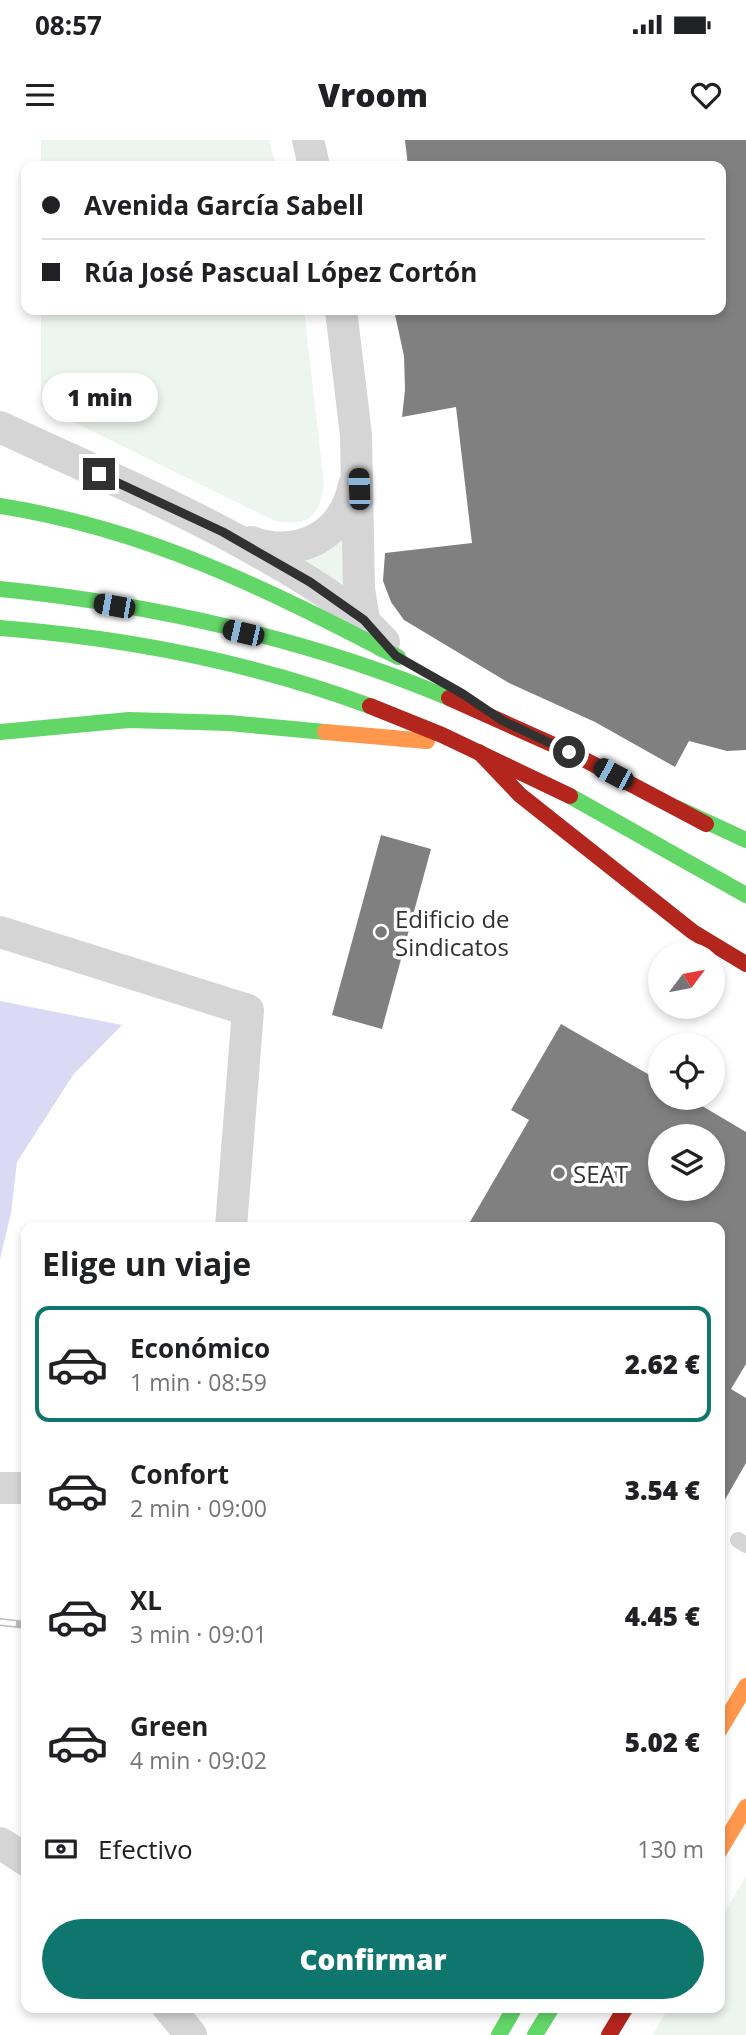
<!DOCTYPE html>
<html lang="es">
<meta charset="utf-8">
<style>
body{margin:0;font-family:"Open Sans",sans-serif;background:#f6f6f6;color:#202124;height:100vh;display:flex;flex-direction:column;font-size:26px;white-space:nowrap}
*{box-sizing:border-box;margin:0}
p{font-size:23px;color:#757577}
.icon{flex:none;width:38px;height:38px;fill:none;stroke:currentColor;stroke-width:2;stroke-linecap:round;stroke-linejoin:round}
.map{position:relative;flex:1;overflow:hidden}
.side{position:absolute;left:21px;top:1082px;width:704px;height:791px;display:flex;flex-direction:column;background:#fff;border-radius:14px;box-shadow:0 4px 10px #0003}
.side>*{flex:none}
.banner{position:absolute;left:21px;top:21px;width:705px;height:154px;border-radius:14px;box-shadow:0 4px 10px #0003;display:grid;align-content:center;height:154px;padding:0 21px;background:#fff}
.needle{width:46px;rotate:58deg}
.controls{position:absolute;left:648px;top:802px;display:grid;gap:14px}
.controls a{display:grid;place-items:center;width:77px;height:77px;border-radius:50%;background:#fff;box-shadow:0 4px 10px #0003;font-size:35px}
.end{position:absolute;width:32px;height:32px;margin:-16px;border:9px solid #313131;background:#fff;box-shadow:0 0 0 4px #fff}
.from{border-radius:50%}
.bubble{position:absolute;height:49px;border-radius:24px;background:#fff;box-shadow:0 4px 10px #0003;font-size:23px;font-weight:800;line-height:49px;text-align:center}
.car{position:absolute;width:21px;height:42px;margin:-21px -10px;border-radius:9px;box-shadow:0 0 5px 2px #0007;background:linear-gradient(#222 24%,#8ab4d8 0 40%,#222 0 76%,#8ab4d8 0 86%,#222 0)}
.banner b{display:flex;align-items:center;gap:24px;height:66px;font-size:26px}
.banner b+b{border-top:2px solid #e0e0e0}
.banner i{width:18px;height:18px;background:#202124}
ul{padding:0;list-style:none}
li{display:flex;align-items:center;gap:21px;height:116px;margin:0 14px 10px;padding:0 7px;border:4px solid transparent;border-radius:14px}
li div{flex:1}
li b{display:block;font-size:26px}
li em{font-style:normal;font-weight:800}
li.current{border-color:#0f766e}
li>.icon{width:63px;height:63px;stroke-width:1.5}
h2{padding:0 21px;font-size:32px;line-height:84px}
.pay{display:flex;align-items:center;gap:18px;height:77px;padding:0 21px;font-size:26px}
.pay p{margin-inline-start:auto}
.button{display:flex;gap:14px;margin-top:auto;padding:14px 21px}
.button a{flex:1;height:80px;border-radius:42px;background:#0f766e;color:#fff;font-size:28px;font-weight:800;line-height:80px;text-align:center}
.status{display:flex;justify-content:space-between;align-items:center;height:49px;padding:0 35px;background:#fff;direction:ltr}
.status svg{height:19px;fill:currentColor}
header{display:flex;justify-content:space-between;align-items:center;height:91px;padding:0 21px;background:#fff;font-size:32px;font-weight:800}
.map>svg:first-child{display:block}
.green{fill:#edf6ee}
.water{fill:#dadaf4}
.building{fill:#808080;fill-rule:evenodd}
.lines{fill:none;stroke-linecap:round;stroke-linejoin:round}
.lane{stroke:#d5d5d5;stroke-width:16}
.street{stroke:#d5d5d5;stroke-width:32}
.fast{stroke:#63d668;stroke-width:16}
.slow{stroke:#ff974d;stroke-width:16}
.jam{stroke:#b3261e;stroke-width:16}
.rail-casing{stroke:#bdbdbd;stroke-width:8}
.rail{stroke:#fff;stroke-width:5;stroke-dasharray:16;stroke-linecap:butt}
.route{stroke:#313131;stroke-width:9}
.poi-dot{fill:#797979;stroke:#fff;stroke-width:2.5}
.labels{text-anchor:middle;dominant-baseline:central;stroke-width:7;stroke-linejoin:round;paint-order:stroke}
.poi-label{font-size:24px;fill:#313131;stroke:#fff;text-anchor:start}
</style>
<div class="status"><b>08:57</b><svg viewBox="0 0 49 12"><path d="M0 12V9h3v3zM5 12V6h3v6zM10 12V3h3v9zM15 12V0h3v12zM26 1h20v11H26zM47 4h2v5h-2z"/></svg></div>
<header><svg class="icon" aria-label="menu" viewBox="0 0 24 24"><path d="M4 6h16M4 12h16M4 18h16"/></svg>Vroom<svg class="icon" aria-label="heart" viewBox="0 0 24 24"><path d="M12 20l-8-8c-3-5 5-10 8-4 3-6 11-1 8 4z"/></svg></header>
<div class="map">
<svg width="746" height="1895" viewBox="0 0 746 1895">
<rect width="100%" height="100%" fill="#fff"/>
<g class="green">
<path d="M41,0h228l7,26h-235z"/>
<path d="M41,170h263l20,174c-5,33 -15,43 -49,37l-234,-115z"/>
<path d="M353,383l-8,62 -49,-24z"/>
<path d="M746,1736v159h-93l16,-28h50v-85z"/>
</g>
<path class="water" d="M0,861l122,24 -49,50 -56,87 -6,51 -11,46z"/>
<g class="building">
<path d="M405,0h341v610l-19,1 -38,-10 -14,26 -80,-45 -86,-39 -105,-63 -13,-18 -8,-21 2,-28 87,-10 -16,-136 -54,10 3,-27 -1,-34 -10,-46h327v-144h-313z"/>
<path d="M381,695l50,14 -49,180 -50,-14z"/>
<path d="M561,884l99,57v16h27l59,35v232l-15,25 15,9v65l-27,47v-283h-252l62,-107 -18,-10zM660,996h52v52h-52z"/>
</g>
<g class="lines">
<path class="lane" d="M738,1400l8,5"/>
<g class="street">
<path d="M308,0l6,26"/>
<path d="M341,170l15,125 3,154 5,31"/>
<path d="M0,287c90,42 183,81 269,131 42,24 82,48 115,84"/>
<path d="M251,402c49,17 93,-7 103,-57"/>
<path d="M0,792l248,78 -17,217"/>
<path d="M0,1348h26"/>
<path d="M0,1703l26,17"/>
<path d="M168,1867l23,28"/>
</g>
<g class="fast">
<path d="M0,366c147,23 267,83 398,151"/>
<path d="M0,449c150,15 310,50 449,109"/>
<path d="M0,488c126,10 251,34 370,78"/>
<path d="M0,592l129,-12 100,3 96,9"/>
<path d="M570,656l176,99"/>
<path d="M677,668l69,32"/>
<path d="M499,1895l16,-28"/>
<path d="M535,1895l17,-28"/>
</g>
<g class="slow">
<path d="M325,592l102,9"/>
<path d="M719,1591l27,-45"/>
<path d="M719,1712l27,-45"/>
</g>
<g class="jam">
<path d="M449,558l125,56 132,70"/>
<path d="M370,566l72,29 128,61"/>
<path d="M479,612l41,43 173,137 53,32"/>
<path d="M609,1895l17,-28"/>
</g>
<g class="rail-casing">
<path id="rail" d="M0,1482l26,3"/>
</g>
<use href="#rail" class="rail"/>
</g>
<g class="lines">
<path class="route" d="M99,334l124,58 87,50 54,38 32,36 67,38 40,27 66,31"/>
</g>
<g class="poi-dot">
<circle cx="381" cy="792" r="7"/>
<circle cx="559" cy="1033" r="7"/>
</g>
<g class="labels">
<g class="poi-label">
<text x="395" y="778">Edificio de<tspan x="395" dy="28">Sindicatos</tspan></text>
<text x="573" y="1033">SEAT</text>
</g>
</g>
</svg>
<div class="controls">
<a><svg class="needle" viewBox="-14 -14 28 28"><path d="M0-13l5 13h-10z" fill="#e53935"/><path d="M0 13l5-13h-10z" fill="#757577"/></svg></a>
<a><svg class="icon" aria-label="locate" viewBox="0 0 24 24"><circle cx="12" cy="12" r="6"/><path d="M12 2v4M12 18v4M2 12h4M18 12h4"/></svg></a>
<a><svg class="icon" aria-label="layers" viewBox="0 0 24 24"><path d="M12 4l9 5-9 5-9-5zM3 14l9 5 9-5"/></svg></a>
</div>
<i class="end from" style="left:569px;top:612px"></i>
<i class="end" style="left:99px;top:334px"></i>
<div class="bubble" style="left:42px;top:233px;width:116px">1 min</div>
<i class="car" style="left:359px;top:349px;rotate:358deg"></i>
<i class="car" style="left:114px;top:466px;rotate:280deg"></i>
<i class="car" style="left:243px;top:493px;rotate:283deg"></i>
<i class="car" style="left:613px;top:634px;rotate:298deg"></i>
<div class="banner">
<b><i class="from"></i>Avenida García Sabell</b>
<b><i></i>Rúa José Pascual López Cortón</b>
</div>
<section class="side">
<h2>Elige un viaje</h2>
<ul>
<li class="current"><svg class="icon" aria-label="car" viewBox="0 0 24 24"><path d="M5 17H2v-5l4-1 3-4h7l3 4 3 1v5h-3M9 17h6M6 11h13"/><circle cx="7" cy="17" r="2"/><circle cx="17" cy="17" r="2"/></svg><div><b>Económico</b><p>1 min · 08:59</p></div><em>2.62 €</em></li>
<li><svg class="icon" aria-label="car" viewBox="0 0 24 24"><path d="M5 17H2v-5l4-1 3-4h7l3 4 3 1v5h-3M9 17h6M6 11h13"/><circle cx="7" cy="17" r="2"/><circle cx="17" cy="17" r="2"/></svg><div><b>Confort</b><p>2 min · 09:00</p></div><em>3.54 €</em></li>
<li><svg class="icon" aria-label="car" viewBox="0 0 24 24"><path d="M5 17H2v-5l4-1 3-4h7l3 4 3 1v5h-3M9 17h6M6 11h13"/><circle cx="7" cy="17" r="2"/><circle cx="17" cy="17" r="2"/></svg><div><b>XL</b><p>3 min · 09:01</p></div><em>4.45 €</em></li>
<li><svg class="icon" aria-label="car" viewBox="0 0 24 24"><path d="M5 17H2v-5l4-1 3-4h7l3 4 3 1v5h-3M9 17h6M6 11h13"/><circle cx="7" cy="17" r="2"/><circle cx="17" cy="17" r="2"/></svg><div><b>Green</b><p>4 min · 09:02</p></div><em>5.02 €</em></li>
</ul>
<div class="pay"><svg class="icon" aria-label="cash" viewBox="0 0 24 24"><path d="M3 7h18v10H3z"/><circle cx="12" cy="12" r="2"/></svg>Efectivo<p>130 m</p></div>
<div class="button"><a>Confirmar</a></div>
</section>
</div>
